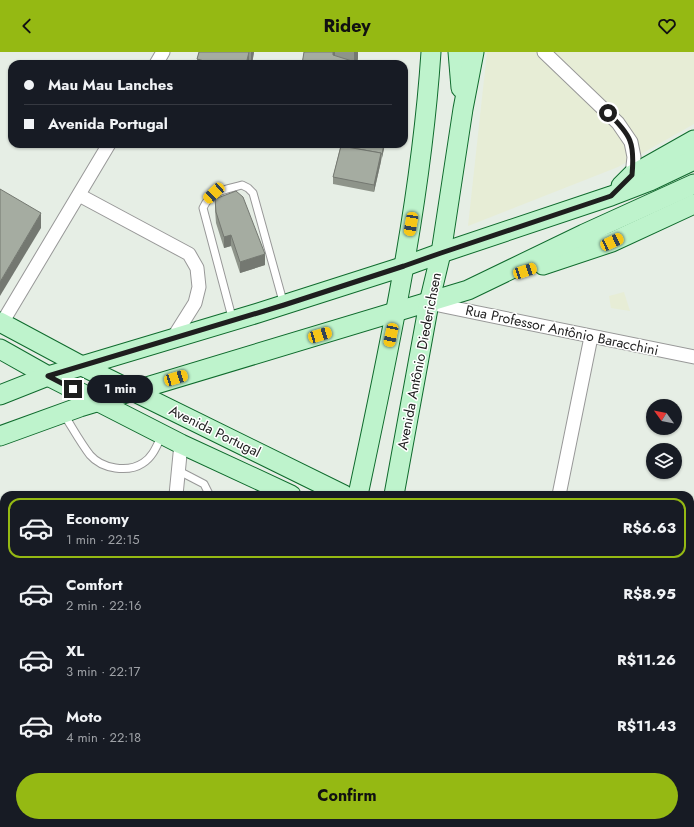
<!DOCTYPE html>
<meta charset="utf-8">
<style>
body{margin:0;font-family:Jost,sans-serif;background:#242831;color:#f1f3f6;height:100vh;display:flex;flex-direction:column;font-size:15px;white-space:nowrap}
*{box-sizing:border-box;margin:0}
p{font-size:13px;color:#9ea1a6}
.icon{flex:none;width:22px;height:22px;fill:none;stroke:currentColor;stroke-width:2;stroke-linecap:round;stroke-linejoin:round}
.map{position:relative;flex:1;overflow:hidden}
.details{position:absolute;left:0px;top:439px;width:694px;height:336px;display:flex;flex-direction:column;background:#171b24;border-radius:12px 12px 0 0;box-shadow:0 1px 3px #0004}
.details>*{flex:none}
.top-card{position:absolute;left:8px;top:8px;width:400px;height:88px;border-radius:12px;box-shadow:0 1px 3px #0004;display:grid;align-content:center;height:88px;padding:0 16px;background:#171b24}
.needle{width:26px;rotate:303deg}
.fabs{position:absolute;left:646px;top:347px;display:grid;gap:8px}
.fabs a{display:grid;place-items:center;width:36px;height:36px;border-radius:50%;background:#171b24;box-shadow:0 1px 3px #0004;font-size:20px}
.end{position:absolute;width:18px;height:18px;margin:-9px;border:5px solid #1e1e1e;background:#fff;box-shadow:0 0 0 2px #fff}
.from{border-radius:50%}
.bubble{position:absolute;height:28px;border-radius:14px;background:#171b24;box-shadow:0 1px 3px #0004;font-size:13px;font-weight:700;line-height:28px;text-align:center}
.car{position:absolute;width:12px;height:24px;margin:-12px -6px;border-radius:5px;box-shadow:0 0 3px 1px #0007;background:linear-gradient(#f5c518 24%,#345 0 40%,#f5c518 0 76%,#345 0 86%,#f5c518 0)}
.top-card b{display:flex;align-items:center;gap:14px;height:38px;font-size:15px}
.top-card b+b{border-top:1px solid #363941}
.top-card i{width:10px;height:10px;background:#f1f3f6}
ul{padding:7px 0 0;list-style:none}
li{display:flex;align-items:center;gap:12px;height:60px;margin:0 8px 6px;padding:0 8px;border:2px solid transparent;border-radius:12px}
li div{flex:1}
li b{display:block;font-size:15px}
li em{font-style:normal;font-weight:700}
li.selected{border-color:#95b913}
li>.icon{width:36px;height:36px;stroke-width:1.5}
.action{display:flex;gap:8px;margin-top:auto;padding:8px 16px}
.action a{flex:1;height:46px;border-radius:24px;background:#95b913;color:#111;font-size:16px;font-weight:700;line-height:46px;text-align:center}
header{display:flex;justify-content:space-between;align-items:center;height:52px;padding:0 16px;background:#95b913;color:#111;font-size:18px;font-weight:700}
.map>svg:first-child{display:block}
.commercial{fill:#e7edd6}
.park{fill:#c6e6f4}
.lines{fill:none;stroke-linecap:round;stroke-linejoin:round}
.lane-casing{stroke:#989898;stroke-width:9}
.street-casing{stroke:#989898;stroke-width:15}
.secondary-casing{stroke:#0f6b2d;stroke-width:21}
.lane{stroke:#fff;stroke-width:7}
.street{stroke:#fff;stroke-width:13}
.secondary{stroke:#bef3cc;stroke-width:19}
.wall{fill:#8e948a}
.shaded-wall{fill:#747871}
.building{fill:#a5aca1;stroke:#747871}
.route{stroke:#1e1e1e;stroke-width:5}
.labels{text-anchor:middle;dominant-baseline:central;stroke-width:3;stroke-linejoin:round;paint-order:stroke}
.street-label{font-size:14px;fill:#1e1e1e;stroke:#fff}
</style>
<header><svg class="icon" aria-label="back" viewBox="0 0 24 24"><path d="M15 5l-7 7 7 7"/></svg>Ridey<svg class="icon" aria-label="heart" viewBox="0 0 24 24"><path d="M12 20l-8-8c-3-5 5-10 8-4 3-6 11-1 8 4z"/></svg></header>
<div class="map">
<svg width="694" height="775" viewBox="0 0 694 775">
<rect width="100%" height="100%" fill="#e6eee5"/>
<g class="commercial">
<path d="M487,0h207v72l-76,43 -150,59z"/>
<path d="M624,240l6,19 -19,-3 -2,-12z"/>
</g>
<path class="park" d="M4,602v150h-4v-148z"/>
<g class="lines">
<g class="lane-casing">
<g id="lane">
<path d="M233,269l-30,-113c8,-18 22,-18 39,-23l6,3 5,5 31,112"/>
<path d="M63,361c9,14 17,29 27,42 12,14 38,18 53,8 10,-6 14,-18 19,-28"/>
<path d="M179,419l25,13 5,10 -1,1"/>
<path d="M690,720h4"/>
</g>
</g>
<g class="street-casing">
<g id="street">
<path d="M544,0l74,71 13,19 3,15 -2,18"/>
<path d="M156,12l7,-12"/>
<path d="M79,143l110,59 8,14 2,19 -4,16 -22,35"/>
<path d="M429,251l265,54"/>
<path d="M2,271l107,-179"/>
<path d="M176,443l5,-51"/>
<path d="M559,443l32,-158"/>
<path d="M0,580l4,-1"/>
<path d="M117,775v-4"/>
<path d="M523,775l1,-4"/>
</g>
</g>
<g class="secondary-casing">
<g id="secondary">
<path d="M458,0l3,36"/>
<path d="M621,134l11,-11 62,-35"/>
<path d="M543,213l69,-23 82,-38"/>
<path d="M0,270l82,44 262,129"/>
<path d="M0,297l48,27 133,68 110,51"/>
<path d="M0,343l48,-19 210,-63 147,-47 36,-13 170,-57 39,-15 44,-21"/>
<path d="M0,384l80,-29 388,-117 116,-56 110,-50"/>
<path d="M358,443c31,-146 63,-293 73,-443"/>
<path d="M394,443l35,-192 12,-50 22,-144 11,-57"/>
<path d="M690,604l4,2"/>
<path d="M295,775l1,-4"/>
<path d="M337,775l1,-4"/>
</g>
</g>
<use href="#lane" class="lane"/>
<use href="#street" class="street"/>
<use href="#secondary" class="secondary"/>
</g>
<g class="wall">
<path d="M199,0h55l-2,12h-55v-5z"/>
<path d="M304,0h54v6l-1,6h-55z"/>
<path d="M341,92h44l-11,48 -41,-8v-7z"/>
<path d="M215,147l50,66 -25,8 -9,-27 -7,2 -8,-25 -1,-13z"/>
</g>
<g class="shaded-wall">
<path d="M249,0v12h-3z"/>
<path d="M251,0h3l-2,12h-1z"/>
<path d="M333,0h2v12l-2,-9z"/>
<path d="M354,0h4v6l-1,6h-3z"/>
<path d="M384,92h1l-3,14v-4z"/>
<path d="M381,101v8l-7,31v-7z"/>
<path d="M41,161v15l-41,68v-14z"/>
<path d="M231,183v11l-7,2v-11z"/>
<path d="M265,202v11l-25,8v-11z"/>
</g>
<g class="building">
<path d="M199,0h50l-3,12h-33l-5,-2 -11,-3z"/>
<path d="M304,0h29v3l19,6v3h-50z"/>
<path d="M341,92h43l-2,10h-1v-1l-40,-7z"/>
<path d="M341,94l40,7 -7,32 -41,-8z"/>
<path d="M0,137l41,24 -41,69z"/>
<path d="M236,139l7,6 22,57 -25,8 -9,-27 -7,2 -8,-25 -1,-13z"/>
</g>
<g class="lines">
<path class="route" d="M73,337l-25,-13 236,-71 120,-39 37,-13 170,-57 21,-21c3,-32 -1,-40 -24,-62"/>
</g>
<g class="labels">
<g class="street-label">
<text transform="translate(562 278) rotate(12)">Rua Professor Antônio Baracchini</text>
<text transform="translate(419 309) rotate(-79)">Avenida Antônio Diederichsen</text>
<text transform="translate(215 379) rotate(26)">Avenida Portugal</text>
</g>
</g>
</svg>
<div class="fabs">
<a><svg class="needle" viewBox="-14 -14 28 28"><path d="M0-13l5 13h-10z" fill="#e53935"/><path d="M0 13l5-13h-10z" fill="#9ea1a6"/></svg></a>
<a><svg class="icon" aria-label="layers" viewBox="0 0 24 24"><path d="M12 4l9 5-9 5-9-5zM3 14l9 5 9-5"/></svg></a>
</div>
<i class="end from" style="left:608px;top:61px"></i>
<i class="end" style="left:73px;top:337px"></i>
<div class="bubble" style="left:87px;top:323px;width:66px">1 min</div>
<i class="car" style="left:214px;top:141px;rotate:227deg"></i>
<i class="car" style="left:411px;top:172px;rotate:190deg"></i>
<i class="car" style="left:612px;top:190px;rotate:65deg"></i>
<i class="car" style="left:525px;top:219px;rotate:72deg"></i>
<i class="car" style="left:320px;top:283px;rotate:73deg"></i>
<i class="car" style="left:391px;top:283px;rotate:192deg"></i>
<i class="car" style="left:176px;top:326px;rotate:73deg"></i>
<div class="top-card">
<b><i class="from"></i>Mau Mau Lanches</b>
<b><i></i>Avenida Portugal</b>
</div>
<section class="details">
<ul>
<li class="selected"><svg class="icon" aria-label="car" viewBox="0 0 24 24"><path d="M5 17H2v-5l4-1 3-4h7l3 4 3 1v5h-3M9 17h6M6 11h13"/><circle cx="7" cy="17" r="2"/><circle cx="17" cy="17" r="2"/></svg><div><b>Economy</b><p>1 min · 22:15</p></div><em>R$6.63</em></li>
<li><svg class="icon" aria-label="car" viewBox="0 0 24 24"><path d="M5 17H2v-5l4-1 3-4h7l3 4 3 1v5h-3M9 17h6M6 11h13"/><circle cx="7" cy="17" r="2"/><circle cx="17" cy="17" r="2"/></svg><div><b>Comfort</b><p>2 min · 22:16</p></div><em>R$8.95</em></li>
<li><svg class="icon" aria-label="car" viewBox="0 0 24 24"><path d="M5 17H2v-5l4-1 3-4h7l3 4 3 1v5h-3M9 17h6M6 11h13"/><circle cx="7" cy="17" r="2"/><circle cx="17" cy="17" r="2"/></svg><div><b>XL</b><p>3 min · 22:17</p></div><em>R$11.26</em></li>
<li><svg class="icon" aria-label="car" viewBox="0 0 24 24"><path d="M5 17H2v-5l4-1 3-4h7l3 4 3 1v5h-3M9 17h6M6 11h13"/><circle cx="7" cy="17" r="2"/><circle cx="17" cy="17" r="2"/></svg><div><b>Moto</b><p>4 min · 22:18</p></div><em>R$11.43</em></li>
</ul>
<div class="action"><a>Confirm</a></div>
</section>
</div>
